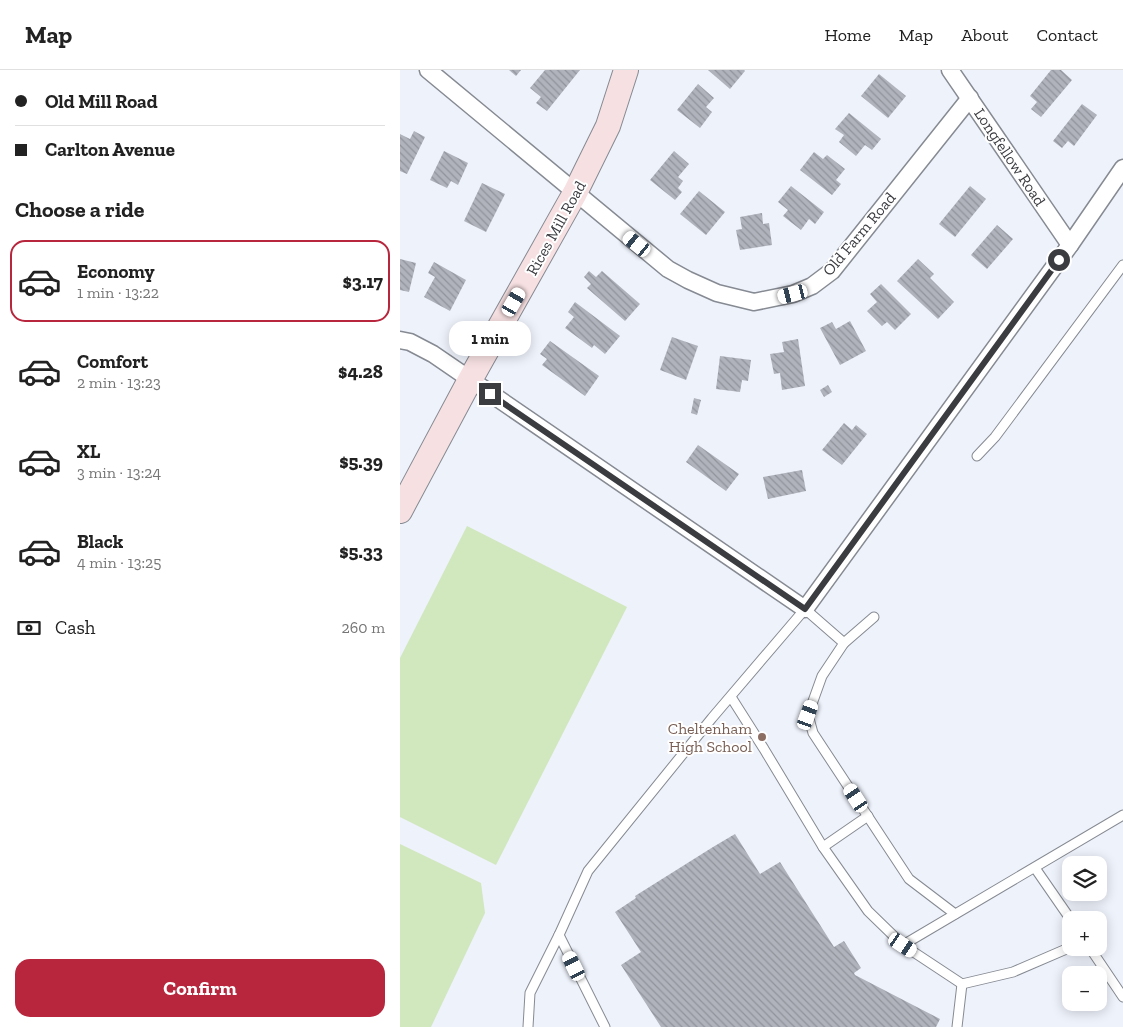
<!DOCTYPE html>
<meta charset="utf-8">
<style>
body{margin:0;font-family:"Zilla Slab",serif;background:#f6f6f6;color:#222;height:100vh;display:flex;flex-direction:column;font-size:19px;white-space:nowrap}
*{box-sizing:border-box;margin:0}
p{font-size:16px;color:#767676}
.icon{flex:none;width:28px;height:28px;fill:none;stroke:currentColor;stroke-width:2;stroke-linecap:round;stroke-linejoin:round}
.map{position:relative;flex:1;overflow:hidden}
.details{display:flex;flex-direction:column;background:#fff;width:400px}
.details>*{flex:none}
.top-card{display:grid;align-content:center;height:110px;padding:0 15px;background:#fff}
.tools{position:absolute;left:662px;top:786px;display:grid;gap:10px}
.tools a{display:grid;place-items:center;width:45px;height:45px;border-radius:10px;background:#fff;box-shadow:0 2px 12px #0003;font-size:25px}
.end{position:absolute;width:22px;height:22px;margin:-11px;border:6px solid #3b3c40;background:#fff;box-shadow:0 0 0 2px #fff}
.from{border-radius:50%}
.bubble{position:absolute;height:35px;border-radius:15px;background:#fff;box-shadow:0 2px 12px #0003;font-size:16px;font-weight:700;line-height:35px;text-align:center}
.car{position:absolute;width:15px;height:30px;margin:-15px -8px;border-radius:6px;box-shadow:0 0 4px 1px #0007;background:linear-gradient(#fff 24%,#345 0 40%,#fff 0 76%,#345 0 86%,#fff 0)}
.top-card b{display:flex;align-items:center;gap:18px;height:48px;font-size:19px}
.top-card b+b{border-top:1px solid #e0e0e0}
.top-card i{width:12px;height:12px;background:#222}
ul{padding:0;list-style:none}
li{display:flex;align-items:center;gap:15px;height:82px;margin:0 10px 8px;padding:0 5px;border:2px solid transparent;border-radius:15px}
li div{flex:1}
li b{display:block;font-size:19px}
li em{font-style:normal;font-weight:700}
li.active{border-color:#b7263d}
li>.icon{width:45px;height:45px;stroke-width:1.5}
h2{padding:0 15px;font-size:22px;line-height:60px}
.pay{display:flex;align-items:center;gap:12px;height:55px;padding:0 15px;font-size:19px}
.pay p{margin-inline-start:auto}
.primary-button{display:flex;gap:10px;margin-top:auto;padding:10px 15px}
.primary-button a{flex:1;height:58px;border-radius:15px;background:#b7263d;color:#fff;font-size:20px;font-weight:700;line-height:58px;text-align:center}
header{display:flex;align-items:center;gap:30px;box-sizing:border-box;height:70px;padding:0 25px;background:#fff;border-bottom:1px solid #e0e0e0}
header strong{font-size:24px}
nav{display:flex;gap:28px;margin-inline-start:auto;font-size:18px}
main{display:flex;flex:1;min-height:0}
.map>svg:first-child{display:block}
.pitch{fill:#d1e7be}
.building{fill:url(#building-back-hatch)}
.lines{fill:none;stroke-linecap:round;stroke-linejoin:round}
.lane-casing{stroke:#868a92;stroke-width:11}
.street-casing{stroke:#868a92;stroke-width:19}
.secondary-casing{stroke:#868a92;stroke-width:26}
.lane{stroke:#fff;stroke-width:9}
.street{stroke:#fff;stroke-width:16}
.secondary{stroke:#f7e0e2;stroke-width:24}
.route{stroke:#3b3c40;stroke-width:6}
.education-dot{fill:#8d6e63;stroke:#fff;stroke-width:2}
.labels{text-anchor:middle;dominant-baseline:central;stroke-width:4;stroke-linejoin:round;paint-order:stroke}
.street-label{font-size:16px;fill:#3b3c40;stroke:#fff}
.education-label{font-size:16px;fill:#785e54;stroke:#fff;text-anchor:end}
</style>
<header>
<strong>Map</strong>
<nav><a>Home</a><a>Map</a><a>About</a><a>Contact</a></nav>
</header>
<main>
<section class="details">
<div class="top-card">
<b><i class="from"></i>Old Mill Road</b>
<b><i></i>Carlton Avenue</b>
</div>
<h2>Choose a ride</h2>
<ul>
<li class="active"><svg class="icon" aria-label="car" viewBox="0 0 24 24"><path d="M5 17H2v-5l4-1 3-4h7l3 4 3 1v5h-3M9 17h6M6 11h13"/><circle cx="7" cy="17" r="2"/><circle cx="17" cy="17" r="2"/></svg><div><b>Economy</b><p>1 min · 13:22</p></div><em>$3.17</em></li>
<li><svg class="icon" aria-label="car" viewBox="0 0 24 24"><path d="M5 17H2v-5l4-1 3-4h7l3 4 3 1v5h-3M9 17h6M6 11h13"/><circle cx="7" cy="17" r="2"/><circle cx="17" cy="17" r="2"/></svg><div><b>Comfort</b><p>2 min · 13:23</p></div><em>$4.28</em></li>
<li><svg class="icon" aria-label="car" viewBox="0 0 24 24"><path d="M5 17H2v-5l4-1 3-4h7l3 4 3 1v5h-3M9 17h6M6 11h13"/><circle cx="7" cy="17" r="2"/><circle cx="17" cy="17" r="2"/></svg><div><b>XL</b><p>3 min · 13:24</p></div><em>$5.39</em></li>
<li><svg class="icon" aria-label="car" viewBox="0 0 24 24"><path d="M5 17H2v-5l4-1 3-4h7l3 4 3 1v5h-3M9 17h6M6 11h13"/><circle cx="7" cy="17" r="2"/><circle cx="17" cy="17" r="2"/></svg><div><b>Black</b><p>4 min · 13:25</p></div><em>$5.33</em></li>
</ul>
<div class="pay"><svg class="icon" aria-label="cash" viewBox="0 0 24 24"><path d="M3 7h18v10H3z"/><circle cx="12" cy="12" r="2"/></svg>Cash<p>260 m</p></div>
<div class="primary-button"><a>Confirm</a></div>
</section>
<div class="map">
<svg width="723" height="957" viewBox="0 0 723 957">
<defs>
<pattern id="building-back-hatch" width="6" height="6" patternUnits="userSpaceOnUse" patternTransform="scale(1.25)"><rect width="6" height="6" fill="#b0b3bc"/><path d="M-1 5l2 2M0 0l6 6M5-1l2 2" fill="none" stroke="#90939a"/></pattern>
</defs>
<rect width="100%" height="100%" fill="#eef2fb"/>
<g class="pitch">
<path d="M67,456l160,81 -131,258 -96,-48v-159z"/>
<path d="M0,774l81,39 4,30 -54,114h-31z"/>
</g>
<g class="building">
<path d="M109,0h12l-5,6z"/>
<path d="M145,0h35l-33,41 -11,-8 5,-6 -11,-9z"/>
<path d="M308,0h36l1,1 -15,18z"/>
<path d="M651,0h10l11,10 -31,37 -10,-8 6,-7 -7,-6z"/>
<path d="M479,4l27,22 -18,22 -27,-22z"/>
<path d="M298,14l16,14 -8,9 6,5 -12,16 -23,-18z"/>
<path d="M682,34l15,11 -23,31 -6,-5 -6,7 -9,-7z"/>
<path d="M449,43l32,26 -9,11 -7,-5 -9,11 -17,-14 5,-7 -9,-6z"/>
<path d="M14,61l11,6 -18,37 -7,-3v-37l10,5z"/>
<path d="M44,81l24,12 -10,22 -7,-4 -4,7 -17,-8z"/>
<path d="M274,81l15,13 -11,13 5,4 -5,7 4,4 -7,8 -25,-20z"/>
<path d="M414,82l9,7 4,-4 18,14 -9,11 5,4 -9,11 -32,-25z"/>
<path d="M82,113l23,11 -19,38 -22,-11z"/>
<path d="M391,116l33,26 -9,12 -6,-5 -8,11 -18,-14 5,-6 -10,-8z"/>
<path d="M570,116l16,13 -31,38 -16,-13z"/>
<path d="M299,121l26,21 -19,23 -26,-21z"/>
<path d="M362,143l1,11 6,-1 3,22 -32,5 -4,-20 6,-1 -2,-12z"/>
<path d="M597,155l16,14 -26,30 -16,-14z"/>
<path d="M0,189l16,4 -7,29 -9,-2z"/>
<path d="M518,189l16,15 -4,4 24,24 -16,17 -41,-38z"/>
<path d="M34,192l32,18 -16,31 -26,-14 11,-20 -7,-4z"/>
<path d="M189,201l7,6 6,-6 38,33 -15,17 -38,-33 4,-4 -7,-7z"/>
<path d="M481,214l30,30 -16,16 -8,-8 -5,4 -15,-15 10,-9 -7,-8z"/>
<path d="M175,232l45,34 -15,18 -11,-9 -2,3 -27,-20 9,-11 -6,-5z"/>
<path d="M450,251l16,30 -26,14 -20,-37 12,-6 4,7z"/>
<path d="M272,267l26,9 -12,34 -26,-10z"/>
<path d="M398,269l7,47 -23,4 -2,-17 -6,1 -4,-20 14,-2 -2,-10z"/>
<path d="M150,271l49,35 -14,20 -43,-31 5,-6 -7,-5z"/>
<path d="M320,286l31,4 -3,21 -6,-1 -2,12 -24,-3z"/>
<path d="M428,315l4,7 -8,5 -4,-7z"/>
<path d="M294,328l7,2 -4,15 -6,-2z"/>
<path d="M444,353l8,7 4,-5 11,9 -25,31 -20,-15z"/>
<path d="M298,375l41,29 -13,17 -40,-29z"/>
<path d="M402,400l4,21 -38,8 -5,-22z"/>
<path d="M335,764l25,40 20,-12 54,85 10,-6 17,27 -7,5 1,2 85,44 -4,8h-275l-40,-62 20,-13 -26,-40 21,-14 -1,-2 78,-49z"/>
</g>
<g class="lines">
<g class="lane-casing">
<g id="lane">
<path d="M577,386l18,-19 128,-172"/>
<path d="M444,573l30,-26"/>
<path d="M331,627l33,52 59,98 45,64 35,34 59,39 51,-12 58,-25"/>
<path d="M423,777l45,-31"/>
<path d="M635,798l36,52"/>
<path d="M159,865l46,92"/>
<path d="M503,875l220,-130"/>
<path d="M690,878l33,49"/>
<path d="M128,957l2,-34 29,-58 29,-64 124,-153 93,-109 39,34 -22,33 -14,39 5,18 96,146 46,35"/>
<path d="M557,957l5,-43"/>
</g>
</g>
<g class="street-casing">
<g id="street">
<path d="M28,0l240,199 20,11 29,13 37,9 39,-8 19,-8 20,-15 138,-173"/>
<path d="M550,0l120,175"/>
<path d="M0,270l10,2 23,12 372,255 265,-364 53,-77"/>
</g>
</g>
<g class="secondary-casing">
<path id="secondary" d="M0,441l70,-131 105,-187 33,-67 18,-56"/>
</g>
<use href="#lane" class="lane"/>
<use href="#street" class="street"/>
<use href="#secondary" class="secondary"/>
</g>
<g class="lines">
<path class="route" d="M90,324l315,215 254,-349"/>
</g>
<circle class="education-dot" cx="362" cy="667" r="5"/>
<g class="labels">
<g class="street-label">
<text transform="translate(610 87) rotate(56)">Longfellow Road</text>
<text transform="translate(156 158) rotate(-61)">Rices Mill Road</text>
<text transform="translate(459 164) rotate(-50)">Old Farm Road</text>
</g>
<g class="education-label">
<text x="352" y="658">Cheltenham<tspan x="352" dy="18">High School</tspan></text>
</g>
</g>
</svg>
<div class="tools">
<a><svg class="icon" aria-label="layers" viewBox="0 0 24 24"><path d="M12 4l9 5-9 5-9-5zM3 14l9 5 9-5"/></svg></a>
<a>+</a>
<a>−</a>
</div>
<i class="end from" style="left:659px;top:190px"></i>
<i class="end" style="left:90px;top:324px"></i>
<div class="bubble" style="left:49px;top:251px;width:82px">1 min</div>
<i class="car" style="left:237px;top:174px;rotate:309deg"></i>
<i class="car" style="left:393px;top:224px;rotate:256deg"></i>
<i class="car" style="left:114px;top:232px;rotate:30deg"></i>
<i class="car" style="left:408px;top:645px;rotate:20deg"></i>
<i class="car" style="left:456px;top:728px;rotate:327deg"></i>
<i class="car" style="left:503px;top:875px;rotate:124deg"></i>
<i class="car" style="left:174px;top:896px;rotate:334deg"></i>
</div>
</main>
